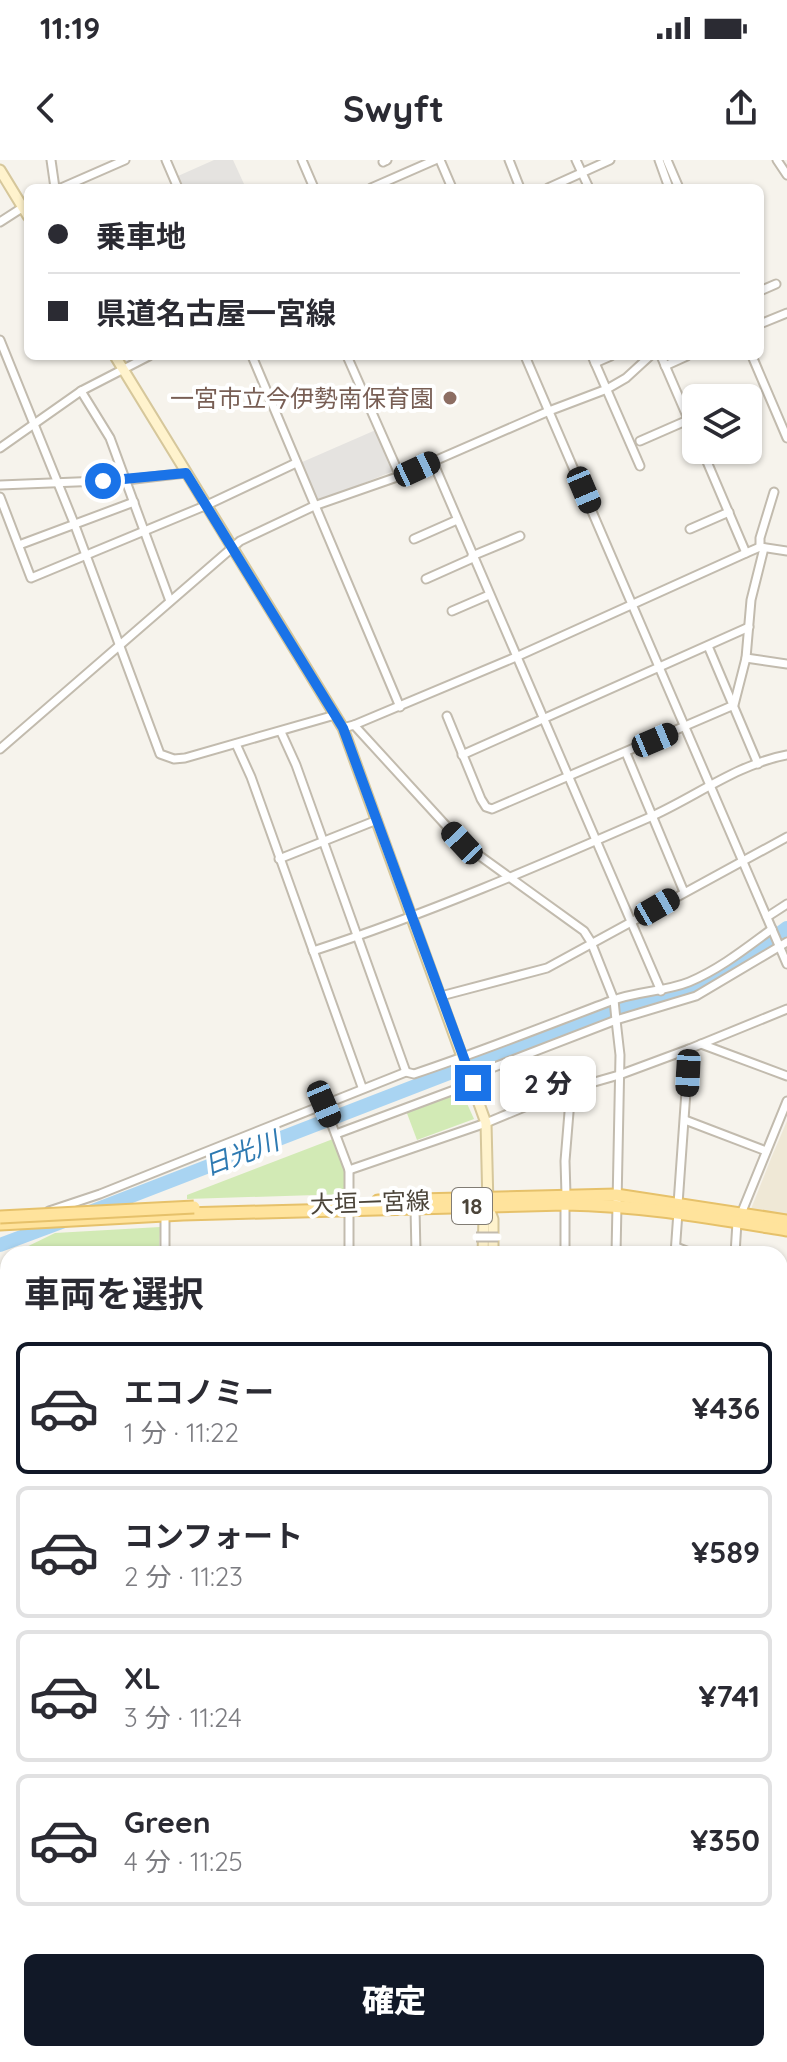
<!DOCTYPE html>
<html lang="ja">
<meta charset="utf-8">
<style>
body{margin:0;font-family:Quicksand,"Noto Sans JP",sans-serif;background:#f7f7f7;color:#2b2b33;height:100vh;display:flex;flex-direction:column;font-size:30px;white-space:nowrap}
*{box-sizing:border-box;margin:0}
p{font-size:26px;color:#7c7c81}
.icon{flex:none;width:44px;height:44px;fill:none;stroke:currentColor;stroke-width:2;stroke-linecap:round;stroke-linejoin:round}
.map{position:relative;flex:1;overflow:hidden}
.panel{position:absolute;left:0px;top:1086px;width:788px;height:816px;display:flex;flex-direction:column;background:#fff;border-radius:24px 24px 0 0;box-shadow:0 2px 6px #0004}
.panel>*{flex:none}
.top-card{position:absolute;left:24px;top:24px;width:740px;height:176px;border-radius:12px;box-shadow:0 2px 6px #0004;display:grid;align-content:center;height:176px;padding:0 24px;background:#fff}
.tools{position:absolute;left:682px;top:224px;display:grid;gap:16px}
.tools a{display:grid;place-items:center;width:80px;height:80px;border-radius:12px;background:#fff;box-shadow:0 2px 6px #0004;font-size:40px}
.end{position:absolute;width:36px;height:36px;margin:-18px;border:10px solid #1a73e8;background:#fff;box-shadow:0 0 0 4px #fff}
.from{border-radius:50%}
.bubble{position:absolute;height:56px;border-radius:12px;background:#fff;box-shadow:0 2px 6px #0004;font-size:26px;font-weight:800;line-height:56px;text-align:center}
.car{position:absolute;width:24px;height:48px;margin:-24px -12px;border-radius:10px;box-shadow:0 0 6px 2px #0007;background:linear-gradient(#222 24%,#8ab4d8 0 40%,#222 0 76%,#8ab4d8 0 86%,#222 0)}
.top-card b{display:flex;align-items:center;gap:28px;height:76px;font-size:30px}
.top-card b+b{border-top:2px solid #e1e1e2}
.top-card i{width:20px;height:20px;background:#2b2b33}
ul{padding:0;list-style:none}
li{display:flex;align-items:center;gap:24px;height:132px;margin:0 16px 12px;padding:0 8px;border:4px solid #e1e1e2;border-radius:12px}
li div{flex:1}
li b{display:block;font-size:30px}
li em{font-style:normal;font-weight:800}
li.on{border-color:#111827}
li>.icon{width:72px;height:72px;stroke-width:1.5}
h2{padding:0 24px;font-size:36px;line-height:96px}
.cta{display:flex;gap:16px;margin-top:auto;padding:16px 24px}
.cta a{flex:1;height:92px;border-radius:12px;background:#111827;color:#fff;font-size:32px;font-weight:800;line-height:92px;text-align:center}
.status{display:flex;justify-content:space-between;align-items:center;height:56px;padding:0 40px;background:#fff;direction:ltr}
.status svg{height:22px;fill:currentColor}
header{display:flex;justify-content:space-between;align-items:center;height:104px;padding:0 24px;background:#fff;font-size:36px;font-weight:800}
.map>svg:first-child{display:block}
.education{fill:#efe8d6}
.green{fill:#d2eab5}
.parking{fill:#e5e3e0}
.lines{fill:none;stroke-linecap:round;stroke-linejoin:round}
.river{stroke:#a9d4f2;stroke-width:14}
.street-casing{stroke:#c2bbae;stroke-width:11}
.secondary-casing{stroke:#d6c79b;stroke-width:13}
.primary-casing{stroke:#e6c16a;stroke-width:15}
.highway-casing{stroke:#e0a43c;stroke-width:16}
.street{stroke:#fff;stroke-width:7}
.secondary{stroke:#fff3cd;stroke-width:9}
.primary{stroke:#ffe39c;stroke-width:11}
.highway{stroke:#ffcf6e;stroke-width:12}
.rail-casing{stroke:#9a9a9a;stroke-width:5}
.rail{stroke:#fff;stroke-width:2;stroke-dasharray:6;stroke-linecap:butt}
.street-bridge-casing{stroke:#c2bbae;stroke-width:11;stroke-linecap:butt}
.primary-bridge-casing{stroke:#e6c16a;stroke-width:15;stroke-linecap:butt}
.street-bridge{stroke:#fff;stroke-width:7}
.primary-bridge{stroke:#ffe39c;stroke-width:11}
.route{stroke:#1a73e8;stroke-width:10}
.education-dot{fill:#8d6e63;stroke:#fff;stroke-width:3}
.labels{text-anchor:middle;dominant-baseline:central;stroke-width:8;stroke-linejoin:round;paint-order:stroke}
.shield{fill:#fff;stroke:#817c74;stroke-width:2}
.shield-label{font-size:22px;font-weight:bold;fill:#4b4439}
.education-label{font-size:24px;fill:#785e54;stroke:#fff;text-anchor:end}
.street-label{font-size:24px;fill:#4b4439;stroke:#fff}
.water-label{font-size:26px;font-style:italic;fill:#2e7ab2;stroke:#fff}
</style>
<div class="status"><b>11:19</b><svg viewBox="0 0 49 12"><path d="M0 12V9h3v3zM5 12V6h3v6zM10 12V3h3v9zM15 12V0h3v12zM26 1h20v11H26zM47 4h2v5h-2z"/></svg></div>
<header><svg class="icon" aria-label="back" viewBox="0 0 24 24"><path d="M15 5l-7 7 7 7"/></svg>Swyft<svg class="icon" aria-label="share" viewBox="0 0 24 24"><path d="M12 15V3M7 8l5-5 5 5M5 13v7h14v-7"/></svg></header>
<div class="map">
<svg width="787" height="1902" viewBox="0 0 787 1902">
<rect width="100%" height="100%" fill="#f6f3ec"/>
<path class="education" d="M787,961v94l-36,-6 21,-53z"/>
<g class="green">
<path d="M460,928l14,31 -57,21 -12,-32z"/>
<path d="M333,979l13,31 1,24 -160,5v-4z"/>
<path d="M160,1067l-1,27h-147l43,-21z"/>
</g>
<g class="parking">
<path d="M214,0h19l11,24 -10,4h-51l-5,-12z"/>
<path d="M378,269l18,41 -79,32 -17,-39z"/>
<path d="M780,1512l7,1v99h-7z"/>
</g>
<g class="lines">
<g class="river">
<path d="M90,1052l491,-190 121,-36 37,-23 48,-35"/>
<path d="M0,1085l67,-25"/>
</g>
<g class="street-casing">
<g id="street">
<path d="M51,0l4,28"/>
<path d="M166,0l12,28"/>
<path d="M302,0l12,28"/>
<path d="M440,0l12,28"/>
<path d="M509,0l11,28"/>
<path d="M576,0l13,28"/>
<path d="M659,0l10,28"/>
<path d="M667,0l12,28"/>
<path d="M777,0l10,15"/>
<path d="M383,2l4,-2"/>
<path d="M61,28l64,-28"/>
<path d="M371,28l64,-28"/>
<path d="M548,28l62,-28"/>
<path d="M0,62l28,-18"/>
<path d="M760,131l16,-7"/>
<path d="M760,164l27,-11"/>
<path d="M0,180l74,183 86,231 14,5 11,-1 150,-43"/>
<path d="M252,196l148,351"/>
<path d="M347,196l53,120"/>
<path d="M525,196l262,608"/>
<path d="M592,196l48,110"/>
<path d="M661,196l35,81"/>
<path d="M752,196l35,82"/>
<path d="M595,203l16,-7"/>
<path d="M665,206l22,-10"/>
<path d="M81,231l29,47 60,163"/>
<path d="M640,281l48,-21"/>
<path d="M0,288l81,-57 68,-35"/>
<path d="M702,290l44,103 14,-6 27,4"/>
<path d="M433,302l228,529"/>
<path d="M0,325l126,-5 60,-7"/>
<path d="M0,337l31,81 176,-73 89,-42"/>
<path d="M690,369l39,-17"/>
<path d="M414,379l43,-19"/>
<path d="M19,385l115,-43"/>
<path d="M760,387v-9l14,-46"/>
<path d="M472,396l48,-20"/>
<path d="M426,419l47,-21"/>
<path d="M452,451l37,-16"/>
<path d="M708,486l50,118"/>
<path d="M746,498l41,6"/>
<path d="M447,556l34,83 5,8 6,2 242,-104 12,-47 5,-58 13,-52"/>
<path d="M354,565l162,-68 230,-104"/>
<path d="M343,568l11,-3 108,118 122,88 7,11 23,58 2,20 4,35 -4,199"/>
<path d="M281,572l15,33 110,307"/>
<path d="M236,584l15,33 111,310"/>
<path d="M0,589l240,-208 74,-35 86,-30 149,-65 58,-22 19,-11 24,-22"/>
<path d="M626,593l58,139"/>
<path d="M462,595l287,-128"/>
<path d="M279,699l98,-39"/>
<path d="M767,757l20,-13"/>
<path d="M313,791c114,-37 225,-85 335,-133 46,-20 89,-54 139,-63"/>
<path d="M441,836l106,-28 240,-131"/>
<path d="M701,884l86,32"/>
<path d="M471,916l145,-56 80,-24 91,-54"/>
<path d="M324,944l25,66v84"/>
<path d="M685,960l81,31"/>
<path d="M336,974l137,-51"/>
<path d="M349,1010l137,-47 77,-32 56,-16 70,-26 98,-40"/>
<path d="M566,1035l-1,-34 6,-73"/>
<path d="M565,1044v50"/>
<path d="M678,1044l11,-155"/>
<path d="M415,1048l1,46"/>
<path d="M49,1051l51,-17 306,-122 8,2c66,-22 131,-48 197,-73 25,-10 53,-9 78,-19 31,-13 57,-34 83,-53"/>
<path d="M741,1054l46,-113"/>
<path d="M676,1087l18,7"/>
<path d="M165,1094v-38"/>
<path d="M675,1094l3,-42"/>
<path d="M735,1094l2,-32"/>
<path d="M780,1127l7,2"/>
<path d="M0,1150l8,26"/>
<path d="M0,1280l8,20"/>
<path d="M0,1327l8,2"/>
<path d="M0,1404l8,2"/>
<path d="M780,1423l7,1"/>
<path d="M0,1453l8,2"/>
<path d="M0,1601l8,2"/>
<path d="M780,1632l7,1"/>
<path d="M0,1761l8,2"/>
<path d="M0,1827l8,2"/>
<path d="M0,1870l8,-37"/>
<path d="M9,1894l37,8"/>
<path d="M203,1894l6,8"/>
<path d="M239,1894l3,8"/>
<path d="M302,1894l4,8"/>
<path d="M363,1894v8"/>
<path d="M578,1894l30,2"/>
<path d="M163,1902l2,-8"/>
<path d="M515,1902l1,-8"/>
</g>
</g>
<g class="secondary-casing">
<g id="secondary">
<path d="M0,10l28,46"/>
<path d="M115,196l228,372 143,395 2,83 -4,12 -1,36"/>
<path d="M488,1046l5,13v35"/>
<path d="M780,1162l7,2"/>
<path d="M780,1264l7,-20"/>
<path d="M780,1342h7"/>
<path d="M0,1511l8,2"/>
<path d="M780,1867h7"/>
<path d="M85,1894l3,8"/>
<path d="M681,1894v8"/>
<path d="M331,1902l23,-8"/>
<path d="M442,1902l1,-8"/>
<path d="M460,1902l1,-8"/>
</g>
</g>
<g class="primary-casing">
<g id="primary">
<path d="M378,1041l238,-6 171,26"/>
<path d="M0,1064l183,-10 382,-10c75,1 148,14 222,26"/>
</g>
</g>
<g class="highway-casing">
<g id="highway">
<path d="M0,1691l8,-3"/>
<path d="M0,1702l8,-3"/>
<path d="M780,1712l7,2"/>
</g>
</g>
<use href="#street" class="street"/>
<use href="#secondary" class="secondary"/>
<use href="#primary" class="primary"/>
<use href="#highway" class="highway"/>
<g class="rail-casing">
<g id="rail">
<path d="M0,1183l8,21"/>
<path d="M0,1254l8,20"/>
<path d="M0,1675l8,8"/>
<path d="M218,1894l7,8"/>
<path d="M246,1894l3,8"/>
<path d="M276,1894l4,8"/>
</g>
</g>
<use href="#rail" class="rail"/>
<g class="street-bridge-casing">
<path id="street-bridge" d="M476,1077h22"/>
</g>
<g class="primary-bridge-casing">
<path id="primary-bridge" d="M0,1057l194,-10"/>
</g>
<use href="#street-bridge" class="street-bridge"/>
<use href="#primary-bridge" class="primary-bridge"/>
</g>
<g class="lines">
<path class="route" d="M103,321l83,-8 157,255 130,355"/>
</g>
<circle class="education-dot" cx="450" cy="238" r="8"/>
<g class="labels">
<rect class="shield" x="452" y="1028" width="40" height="36" rx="6"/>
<g class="shield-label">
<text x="472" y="1046">18</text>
</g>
<g class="education-label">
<text x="434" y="238">一宮市立今伊勢南保育園</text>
</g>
<g class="street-label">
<text transform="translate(370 1042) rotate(-2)">大垣一宮線</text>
</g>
<g class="water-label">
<text transform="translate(241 993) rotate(-21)">日光川</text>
</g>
</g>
</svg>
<div class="tools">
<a><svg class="icon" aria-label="layers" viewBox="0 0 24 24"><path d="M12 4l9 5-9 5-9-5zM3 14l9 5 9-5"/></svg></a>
</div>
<i class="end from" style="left:103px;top:321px"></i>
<i class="end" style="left:473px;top:923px"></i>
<div class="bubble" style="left:500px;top:896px;width:96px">2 分</div>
<i class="car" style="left:417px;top:309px;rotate:65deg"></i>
<i class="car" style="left:584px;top:330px;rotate:157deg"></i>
<i class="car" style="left:655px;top:580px;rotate:67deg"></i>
<i class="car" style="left:462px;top:683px;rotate:317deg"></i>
<i class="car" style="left:657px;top:747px;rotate:60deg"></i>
<i class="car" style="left:688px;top:913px;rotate:183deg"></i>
<i class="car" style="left:324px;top:944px;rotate:157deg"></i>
<div class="top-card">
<b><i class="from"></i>乗車地</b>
<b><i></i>県道名古屋一宮線</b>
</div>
<section class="panel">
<h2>車両を選択</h2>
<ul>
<li class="on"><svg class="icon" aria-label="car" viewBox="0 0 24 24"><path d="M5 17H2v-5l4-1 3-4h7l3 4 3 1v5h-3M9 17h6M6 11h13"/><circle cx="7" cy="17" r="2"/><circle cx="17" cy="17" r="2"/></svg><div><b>エコノミー</b><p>1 分 · 11:22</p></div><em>¥436</em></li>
<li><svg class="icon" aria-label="car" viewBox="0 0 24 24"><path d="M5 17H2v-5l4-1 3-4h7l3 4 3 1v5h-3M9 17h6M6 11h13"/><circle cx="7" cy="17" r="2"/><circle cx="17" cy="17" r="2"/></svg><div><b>コンフォート</b><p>2 分 · 11:23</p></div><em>¥589</em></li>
<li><svg class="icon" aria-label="car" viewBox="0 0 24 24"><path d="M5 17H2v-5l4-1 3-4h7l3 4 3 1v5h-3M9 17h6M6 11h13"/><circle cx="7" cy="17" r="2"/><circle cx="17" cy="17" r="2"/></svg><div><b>XL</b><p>3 分 · 11:24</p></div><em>¥741</em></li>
<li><svg class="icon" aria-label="car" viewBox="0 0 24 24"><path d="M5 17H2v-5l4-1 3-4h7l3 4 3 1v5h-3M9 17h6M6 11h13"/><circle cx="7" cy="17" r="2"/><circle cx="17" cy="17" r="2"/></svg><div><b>Green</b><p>4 分 · 11:25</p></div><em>¥350</em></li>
</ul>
<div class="cta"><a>確定</a></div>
</section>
</div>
